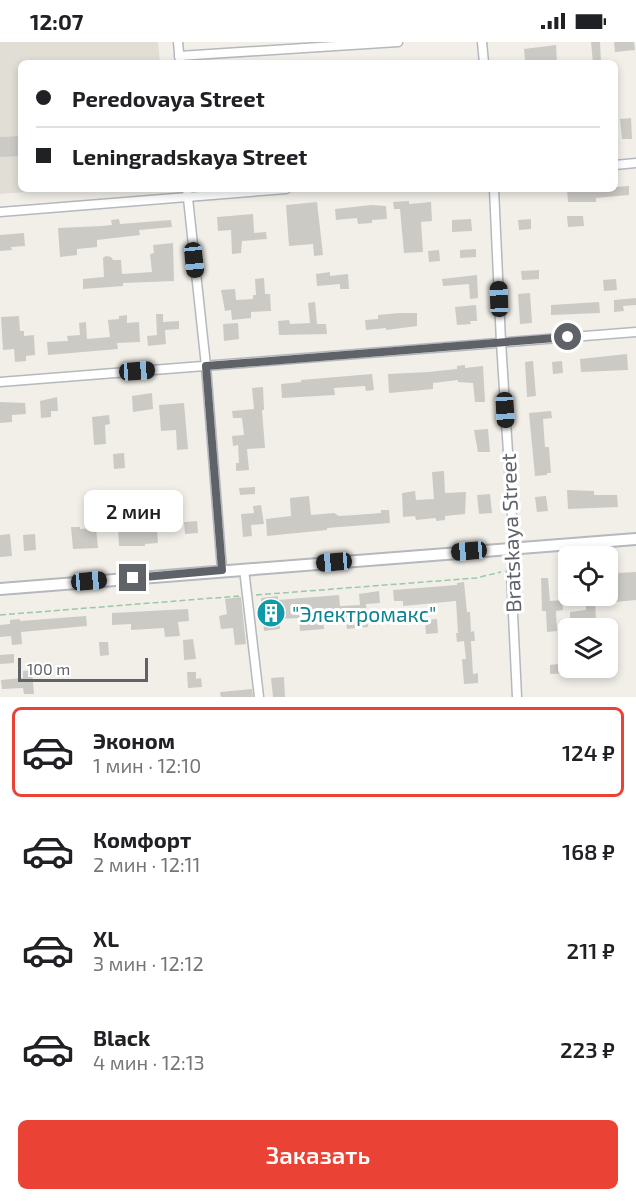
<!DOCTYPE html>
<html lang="ru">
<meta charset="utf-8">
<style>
body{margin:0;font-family:"Exo 2",sans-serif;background:#f2f2f2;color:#202124;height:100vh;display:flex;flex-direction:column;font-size:22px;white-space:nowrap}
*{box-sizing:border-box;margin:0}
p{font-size:20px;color:#757577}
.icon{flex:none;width:33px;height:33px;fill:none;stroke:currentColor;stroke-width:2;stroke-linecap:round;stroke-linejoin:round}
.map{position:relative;height:655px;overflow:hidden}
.details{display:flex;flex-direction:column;background:#fff;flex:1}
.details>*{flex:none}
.top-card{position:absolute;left:18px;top:18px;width:600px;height:132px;border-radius:9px;box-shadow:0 3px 9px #0003;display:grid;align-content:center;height:132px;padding:0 18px;background:#fff}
.fabs{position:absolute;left:558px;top:504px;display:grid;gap:12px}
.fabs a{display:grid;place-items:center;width:60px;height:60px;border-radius:9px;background:#fff;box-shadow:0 3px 9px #0003;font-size:30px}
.scale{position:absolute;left:18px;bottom:15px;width:130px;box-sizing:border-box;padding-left:6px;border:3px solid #5f6368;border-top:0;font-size:16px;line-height:21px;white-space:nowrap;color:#5f6368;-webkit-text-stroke:4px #fff;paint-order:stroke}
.end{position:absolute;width:27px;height:27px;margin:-14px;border:8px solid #5f6368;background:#fff;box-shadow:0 0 0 3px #fff}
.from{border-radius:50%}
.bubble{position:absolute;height:42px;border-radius:9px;background:#fff;box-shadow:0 3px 9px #0003;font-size:20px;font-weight:600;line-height:42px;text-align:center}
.car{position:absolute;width:18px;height:36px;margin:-18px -9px;border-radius:8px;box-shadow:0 0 4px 2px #0007;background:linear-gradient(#222 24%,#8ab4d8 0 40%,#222 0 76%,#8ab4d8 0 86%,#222 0)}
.top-card b{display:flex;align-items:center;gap:21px;height:57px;font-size:22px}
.top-card b+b{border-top:2px solid #e0e0e0}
.top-card i{width:15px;height:15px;background:#202124}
ul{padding:10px 0 0;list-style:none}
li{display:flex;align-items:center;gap:18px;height:90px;margin:0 12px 9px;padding:0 6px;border:3px solid transparent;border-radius:9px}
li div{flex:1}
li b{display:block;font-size:22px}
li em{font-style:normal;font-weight:600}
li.on{border-color:#ea4335}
li>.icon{width:54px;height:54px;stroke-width:1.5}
.primary-button{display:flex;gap:12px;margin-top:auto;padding:12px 18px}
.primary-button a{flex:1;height:69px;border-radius:9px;background:#ea4335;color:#fff;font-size:24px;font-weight:600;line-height:69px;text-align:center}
.status{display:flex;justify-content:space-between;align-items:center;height:42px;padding:0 30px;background:#fff;direction:ltr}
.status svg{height:16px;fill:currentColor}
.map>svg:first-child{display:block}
.education{fill:#e1ded6}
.building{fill:#cccac5}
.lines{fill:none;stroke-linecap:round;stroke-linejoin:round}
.minor-casing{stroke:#b5b8bc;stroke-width:11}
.tertiary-casing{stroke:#b5b8bc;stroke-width:14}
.path{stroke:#9cc7a9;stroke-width:1.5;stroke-dasharray:6 3;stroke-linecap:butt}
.minor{stroke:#fff;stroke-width:8}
.tertiary{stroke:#fff;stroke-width:10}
.route{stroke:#5f6368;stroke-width:8}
.labels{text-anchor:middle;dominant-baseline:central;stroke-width:6;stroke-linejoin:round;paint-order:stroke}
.street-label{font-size:21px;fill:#5f6368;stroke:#fff}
.culture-label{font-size:21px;fill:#0d838f;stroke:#fff;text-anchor:start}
</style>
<div class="status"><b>12:07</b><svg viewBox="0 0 49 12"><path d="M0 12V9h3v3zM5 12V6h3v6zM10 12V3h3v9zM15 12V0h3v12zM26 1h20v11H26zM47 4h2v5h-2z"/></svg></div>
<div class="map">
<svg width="636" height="655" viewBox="0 0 636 655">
<rect width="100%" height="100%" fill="#f1efe8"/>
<path class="education" d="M0,0h158l2,21h-139v126h45l-66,5z"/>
<g class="building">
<path d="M591,0h9l1,21h-8z"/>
<path d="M614,0h20l1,8 -20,2z"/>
<path d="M556,3l1,18h-11v-3l-21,1 -1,-12z"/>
<path d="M631,76l1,21h-10l-2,-20z"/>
<path d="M21,94v20l-21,1v-20z"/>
<path d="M629,144v9l-33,3v4h-28l-1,-12 48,-1v-2z"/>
<path d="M409,159v3l22,-2 1,19 -11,1 2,30 -19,1 -4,-44h-6l-1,-7z"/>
<path d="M317,160l6,53 -9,1 -1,-12 -24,2 -3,-41z"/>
<path d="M371,163l15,1 1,13 -15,1v3l-14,1 -1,-6 -21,2 -1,-11z"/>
<path d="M253,172l1,19 12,-1 1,7 -25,2 -1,12 -9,1 -1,-24 -13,1 -1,-14z"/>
<path d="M567,174h16l1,10 -16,1z"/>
<path d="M119,177l1,5 51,-4 1,7 -33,3 1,5 -43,5v7l-20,2v6l-17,2 -2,-29 44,-2 10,-1 -1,-5z"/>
<path d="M471,177l1,12 -20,1v-12z"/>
<path d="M531,177v10l-12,1 -1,-10z"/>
<path d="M24,191l1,13 -14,1 1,3 -12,1v-16z"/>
<path d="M173,201l1,38 -51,2v3l-40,3v-10l21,-2 -1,-19 3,-2 5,1 2,3h8l1,14 30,-2 -2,-18 4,-1 -1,-8z"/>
<path d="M476,207v8l-16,1v-8z"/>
<path d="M439,208l1,11 -11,1 -1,-11z"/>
<path d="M539,228v9l-17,1 -1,-9z"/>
<path d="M330,230v4l18,-2 1,15h-9v-5l-23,2 -1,-12z"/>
<path d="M477,233l1,23 -8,1 -1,-15 -26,2 -1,-7z"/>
<path d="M264,236l1,16h5l1,17 -20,1v6l-19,2 -1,-10 -6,1 -4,-21 14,-1 1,11 17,-1v-4h3l-1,-16z"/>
<path d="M616,237l1,11 -13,1 -1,-11z"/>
<path d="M530,251l2,30 -12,1 -2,-30z"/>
<path d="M636,256v7l-13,1 1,5 -10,1v-12z"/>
<path d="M315,260l2,22h9l1,10 -48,1 -1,-14 11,-1 1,4 20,-1 -2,-20z"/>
<path d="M599,260l1,11 -49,2v-10z"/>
<path d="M476,263l1,16h-7l1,3 -14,1 -2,-18z"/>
<path d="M400,271h17v13l-31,4v-2l-20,2 -1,-10 13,-1v-4z"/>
<path d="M156,272h7v8l16,-1v8l-14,1 1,14 -18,2 -1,-10 10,-1z"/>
<path d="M127,273v8l12,-1 1,20 -23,1 1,6 -70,6 -1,-13 21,-1 -1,-5 13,-1 -1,-12 7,-1 1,17 23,-2 -2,-17 11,-1v-3z"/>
<path d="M19,274l1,15h4v5l10,-1 1,20 -9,1v5l-11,1 -1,-13 -11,1 -2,-33z"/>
<path d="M238,281l1,16 -15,2 -1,-17z"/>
<path d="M627,312l1,16 -47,2 -1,-13z"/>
<path d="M533,319l3,35 -9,1 -2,-35z"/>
<path d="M562,319l1,12 -10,1 -1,-12z"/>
<path d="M465,323v3l18,-2 2,36h-10l-2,-19 -15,-1v-2l-25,3v6l-44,4 -1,-19 40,-2 29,-3v-3z"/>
<path d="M372,332l2,16 -8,1 -1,-5 -31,2 1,7 -53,3 -1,-14 20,-2v-2z"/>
<path d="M263,345l1,23h-2l3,38 -18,1 2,21 -13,1v-8h3l-1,-18 -5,1 -1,-10 12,-1 -2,-17h-9l-1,-7 22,-2 -2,-21z"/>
<path d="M152,351l1,16 -20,3 -1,-16z"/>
<path d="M57,355l1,14h-7v6l-10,1 -1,-17z"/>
<path d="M0,360l25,1 1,11 -14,1v7l-12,1z"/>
<path d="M184,361l4,46 -11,1 -1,-20 -15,1 -2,-26z"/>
<path d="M551,369l1,7 -9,1 2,28h4l2,26h-4v2l-12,1 -6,-63z"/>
<path d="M109,373l1,9 -5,1 1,19 -12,1 -2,-28z"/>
<path d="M488,387l2,23h-12l-4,-22z"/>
<path d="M124,411l1,15 -11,1 -1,-15z"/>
<path d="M444,429l1,22 21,-1 -1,22 -20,2v4l-9,1v-3l-20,2 -1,-4 -12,1 -1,-24 13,-2 1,9 18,-1 -2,-27z"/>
<path d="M255,445v7l-15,1 -1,-7z"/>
<path d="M567,448l27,1v4h23l1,12 -50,2z"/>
<path d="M490,452l2,19 -13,1 -2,-19z"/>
<path d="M309,454l2,19 23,-2 5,3 16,-1 26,-2v-3h8l1,13 -63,5v2l-60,6 -1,-17 25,-3 -1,-18z"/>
<path d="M546,454l2,15 -11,1 -2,-15z"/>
<path d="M261,463l3,19 -13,1 1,11 -9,1 -2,-23 13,-1 -1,-7z"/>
<path d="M110,470l1,7 17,-1 1,7 19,-1v-4l8,-1 2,24 -13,1v2h-26l-1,-18 -18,1 -1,-16z"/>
<path d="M197,479l1,12 -13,1 -1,-12z"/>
<path d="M71,485h9v2l16,-1 2,20 -25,1z"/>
<path d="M10,492l2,22 -12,1v-22z"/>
<path d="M35,492l1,16 -12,1 -1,-16z"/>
<path d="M636,530v28l-20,2v-10h-8v-10l9,-1v-8z"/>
<path d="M541,536h7l2,23 12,-1 1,10 -7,1 1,20 -10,1 -1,-21h-4z"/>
<path d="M464,540l3,30h3l1,20 3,-1 1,10h-4l2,33 5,-1v10l-14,1 -2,-25h4l-2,-18 -7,1 -1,-9h2l-2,-32 -53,5v-5h-9l-1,-11 64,-5v-2z"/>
<path d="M379,549l1,12 -14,1 2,23 -21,2 -1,-10 -23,2 1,8 -24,2 -1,-13 -20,1 1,10 -16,2 -3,-33 17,-2v4l61,-5 1,11 20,-1 -1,-11z"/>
<path d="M241,555l5,47 -11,1 -2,-17 -12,1 -2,-13 8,-2 -2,-15z"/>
<path d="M595,556l1,23 -26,1v-10l16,-2v-11z"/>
<path d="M188,567l1,12 -11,1 2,14 -15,1 -1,-9 -33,2v-6l-19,1v-12z"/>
<path d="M86,574l1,10 -66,6 1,12 -10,1 -1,-9 -11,1v-12l10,-1v-4l10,-1v2z"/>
<path d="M437,577l1,14 -12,1 -1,-14z"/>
<path d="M568,589v18h-7l-1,-17z"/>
<path d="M193,597l3,20 -12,1 -1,-20z"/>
<path d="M99,600h9l1,13 -9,1z"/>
<path d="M14,612v9l-14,1v-9z"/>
<path d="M568,621v10l-18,1v-9z"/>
<path d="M32,628l2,24h-10l-1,-6 -21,1 -1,-9 22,-2v-7z"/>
<path d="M187,630h9v7l5,-1 1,9 -14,1z"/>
<path d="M284,635l1,20h-12l-2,-19z"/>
<path d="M252,647l1,8h-32l-1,-5z"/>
</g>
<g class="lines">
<g class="minor-casing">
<g id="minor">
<path d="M178,0l2,21"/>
<path d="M482,0l2,21"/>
<path d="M179,14l219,-14"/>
<path d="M615,123l21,-2"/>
<path d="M187,147l19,177 16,204"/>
<path d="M494,147l7,153 13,205 -3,25 6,125"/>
<path d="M0,170l286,-23"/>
<path d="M0,340l636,-50"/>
<path d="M244,527l15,128"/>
</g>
</g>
<g class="tertiary-casing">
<path id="tertiary" d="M0,547l636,-50"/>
</g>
<g class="path">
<path d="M256,553l220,-17 25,-6"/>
<path d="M0,573l239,-19"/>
</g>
<use href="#minor" class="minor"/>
<use href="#tertiary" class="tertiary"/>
</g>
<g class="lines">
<path class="route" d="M133,536l89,-8 -16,-204 362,-29"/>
</g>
<defs>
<g id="building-disc" transform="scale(1.5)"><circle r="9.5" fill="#0f9aa8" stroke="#fff"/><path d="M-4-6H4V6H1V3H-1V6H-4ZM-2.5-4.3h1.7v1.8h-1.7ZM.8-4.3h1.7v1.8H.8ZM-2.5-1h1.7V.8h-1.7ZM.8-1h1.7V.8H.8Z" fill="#fff"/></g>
</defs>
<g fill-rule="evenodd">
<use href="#building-disc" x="271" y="571"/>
</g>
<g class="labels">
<g class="street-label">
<text transform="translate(510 491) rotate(-92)">Bratskaya Street</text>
</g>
<g class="culture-label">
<text x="292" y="571">"Электромакс"</text>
</g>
</g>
</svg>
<div class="fabs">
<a><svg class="icon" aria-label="locate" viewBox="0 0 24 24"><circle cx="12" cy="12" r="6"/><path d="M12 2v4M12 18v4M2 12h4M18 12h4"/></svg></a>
<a><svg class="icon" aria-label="layers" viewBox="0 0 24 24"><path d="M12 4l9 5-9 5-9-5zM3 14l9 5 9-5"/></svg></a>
</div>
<div class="scale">100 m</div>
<i class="end from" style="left:568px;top:295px"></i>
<i class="end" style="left:133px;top:536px"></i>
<div class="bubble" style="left:84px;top:448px;width:99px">2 мин</div>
<i class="car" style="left:194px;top:218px;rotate:174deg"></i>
<i class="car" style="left:499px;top:257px;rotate:358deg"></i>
<i class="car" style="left:137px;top:329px;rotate:86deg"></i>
<i class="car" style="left:505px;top:368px;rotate:177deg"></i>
<i class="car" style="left:469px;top:509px;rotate:265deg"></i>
<i class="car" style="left:334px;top:520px;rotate:265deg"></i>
<i class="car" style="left:89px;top:539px;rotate:85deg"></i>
<div class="top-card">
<b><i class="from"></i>Peredovaya Street</b>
<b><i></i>Leningradskaya Street</b>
</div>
</div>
<section class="details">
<ul>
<li class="on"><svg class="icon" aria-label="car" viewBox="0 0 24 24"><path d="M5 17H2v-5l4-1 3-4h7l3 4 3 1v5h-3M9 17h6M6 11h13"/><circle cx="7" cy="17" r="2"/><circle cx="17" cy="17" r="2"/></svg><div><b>Эконом</b><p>1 мин · 12:10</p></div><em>124 ₽</em></li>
<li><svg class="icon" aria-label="car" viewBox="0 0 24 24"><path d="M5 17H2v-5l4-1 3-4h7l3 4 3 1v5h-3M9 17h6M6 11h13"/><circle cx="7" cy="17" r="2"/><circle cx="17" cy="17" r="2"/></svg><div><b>Комфорт</b><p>2 мин · 12:11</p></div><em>168 ₽</em></li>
<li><svg class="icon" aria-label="car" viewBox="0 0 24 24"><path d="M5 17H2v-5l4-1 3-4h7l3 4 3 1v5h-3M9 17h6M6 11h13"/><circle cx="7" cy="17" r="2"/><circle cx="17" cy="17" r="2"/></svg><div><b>XL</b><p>3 мин · 12:12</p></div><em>211 ₽</em></li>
<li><svg class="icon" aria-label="car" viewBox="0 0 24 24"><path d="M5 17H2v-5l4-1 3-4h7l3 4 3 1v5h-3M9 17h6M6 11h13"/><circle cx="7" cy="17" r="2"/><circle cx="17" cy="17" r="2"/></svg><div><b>Black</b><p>4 мин · 12:13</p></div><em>223 ₽</em></li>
</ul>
<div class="primary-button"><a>Заказать</a></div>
</section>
